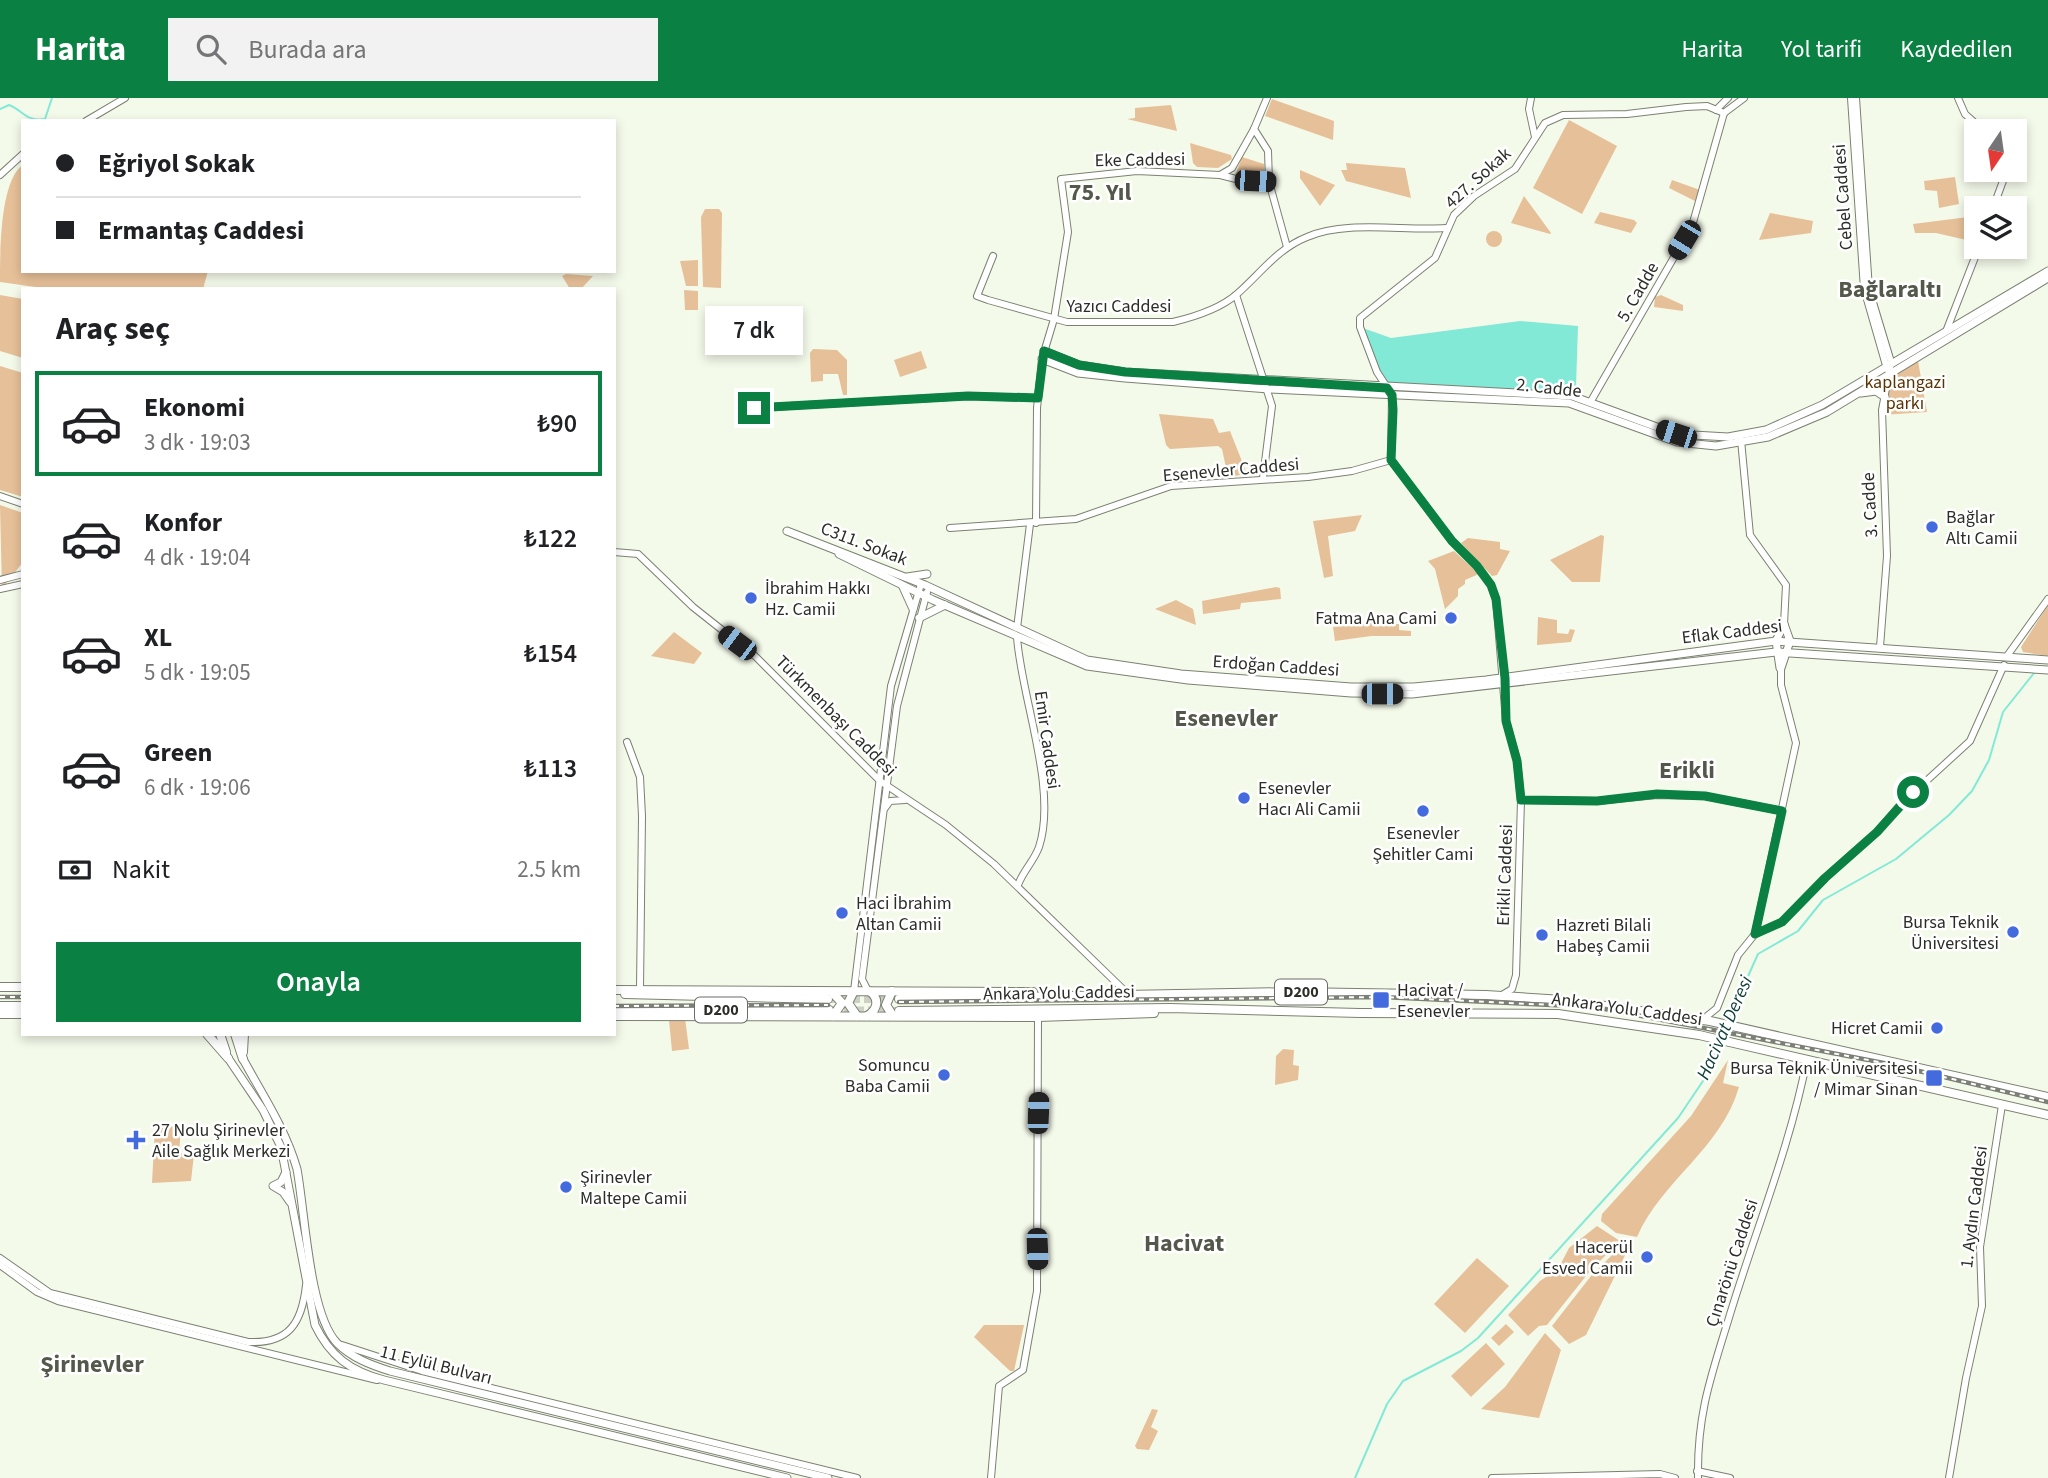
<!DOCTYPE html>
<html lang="tr">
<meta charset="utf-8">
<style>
body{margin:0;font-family:"Source Sans 3",sans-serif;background:#f2f2f2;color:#202124;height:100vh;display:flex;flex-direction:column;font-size:26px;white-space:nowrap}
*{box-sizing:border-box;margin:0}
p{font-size:23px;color:#757577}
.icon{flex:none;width:38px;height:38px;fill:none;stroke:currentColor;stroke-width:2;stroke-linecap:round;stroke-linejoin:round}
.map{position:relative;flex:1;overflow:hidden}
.sheet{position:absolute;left:21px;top:189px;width:595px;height:749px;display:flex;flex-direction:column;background:#fff;border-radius:0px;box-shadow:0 4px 10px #0003}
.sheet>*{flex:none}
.top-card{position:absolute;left:21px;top:21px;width:595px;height:154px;border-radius:0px;box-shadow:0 4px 10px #0003;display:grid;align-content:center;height:154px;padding:0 35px;background:#fff}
.needle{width:46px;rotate:193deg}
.fabs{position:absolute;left:1964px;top:21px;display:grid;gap:14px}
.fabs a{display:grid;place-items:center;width:63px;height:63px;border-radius:0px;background:#fff;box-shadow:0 4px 10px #0003;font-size:35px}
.end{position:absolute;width:32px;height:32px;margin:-16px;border:9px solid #0b8043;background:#fff;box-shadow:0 0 0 4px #fff}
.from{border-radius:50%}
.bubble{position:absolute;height:49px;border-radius:0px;background:#fff;box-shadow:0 4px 10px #0003;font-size:23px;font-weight:600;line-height:49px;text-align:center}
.car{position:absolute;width:21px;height:42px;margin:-21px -10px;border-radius:9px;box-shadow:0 0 5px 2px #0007;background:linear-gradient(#222 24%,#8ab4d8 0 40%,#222 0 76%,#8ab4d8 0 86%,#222 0)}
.top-card b{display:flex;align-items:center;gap:24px;height:66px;font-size:26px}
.top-card b+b{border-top:2px solid #e0e0e0}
.top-card i{width:18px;height:18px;background:#202124}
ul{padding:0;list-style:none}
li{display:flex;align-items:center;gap:21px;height:105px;margin:0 14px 10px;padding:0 21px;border:4px solid transparent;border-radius:0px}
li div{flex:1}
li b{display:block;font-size:26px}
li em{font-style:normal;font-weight:600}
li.active{border-color:#0b8043}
li>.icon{width:63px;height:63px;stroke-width:1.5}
h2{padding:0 35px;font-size:32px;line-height:84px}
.pay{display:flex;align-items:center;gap:18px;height:77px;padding:0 35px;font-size:26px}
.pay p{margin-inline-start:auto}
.action{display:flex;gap:14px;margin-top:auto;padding:14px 35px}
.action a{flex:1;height:80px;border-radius:0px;background:#0b8043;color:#fff;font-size:28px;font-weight:600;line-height:80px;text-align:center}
header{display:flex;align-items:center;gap:42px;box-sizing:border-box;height:98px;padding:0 35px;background:#0b8043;color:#fff}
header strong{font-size:33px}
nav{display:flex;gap:38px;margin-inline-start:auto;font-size:24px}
.search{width:490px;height:63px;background:#f2f2f2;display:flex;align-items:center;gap:18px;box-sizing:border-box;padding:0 24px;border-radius:0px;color:#757577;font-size:26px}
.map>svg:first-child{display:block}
.green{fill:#e6c098}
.water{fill:#82e9d7}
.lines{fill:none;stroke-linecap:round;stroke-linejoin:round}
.stream{stroke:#82e9d7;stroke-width:2}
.highway-tunnel{stroke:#ccd1c3;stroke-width:8;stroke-dasharray:8 4;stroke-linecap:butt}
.secondary-casing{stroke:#7b8172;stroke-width:8}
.primary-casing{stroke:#7b8172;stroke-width:9}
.highway-casing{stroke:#7b8172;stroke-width:10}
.secondary{stroke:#fff;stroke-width:6}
.primary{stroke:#fff;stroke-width:7}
.highway{stroke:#fff;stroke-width:8}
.rail-casing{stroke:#7b7f75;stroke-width:4.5}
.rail{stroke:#fff;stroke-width:2;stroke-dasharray:5;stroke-linecap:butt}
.route{stroke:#0b8043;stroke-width:9}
.poi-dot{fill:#446bdd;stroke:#fff;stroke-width:2.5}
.labels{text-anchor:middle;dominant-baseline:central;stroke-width:5;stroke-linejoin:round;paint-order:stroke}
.shield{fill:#fff;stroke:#6b6c68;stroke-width:2}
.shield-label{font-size:16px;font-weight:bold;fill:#2b2d27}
.street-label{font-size:18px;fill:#2b2d27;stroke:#fff}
.park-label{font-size:18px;fill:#593503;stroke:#fff}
.poi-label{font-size:18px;fill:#2b2d27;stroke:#fff;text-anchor:start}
.water-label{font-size:19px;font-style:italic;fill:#0b3c35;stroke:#fff}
.district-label{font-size:24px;font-weight:bold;fill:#53584a;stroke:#fff}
</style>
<header>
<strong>Harita</strong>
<div class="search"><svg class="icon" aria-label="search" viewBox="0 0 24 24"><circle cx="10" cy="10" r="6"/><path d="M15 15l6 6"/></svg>Burada ara</div>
<nav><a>Harita</a><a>Yol tarifi</a><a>Kaydedilen</a></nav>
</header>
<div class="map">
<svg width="2048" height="1380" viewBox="0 0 2048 1380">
<rect width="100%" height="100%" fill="#f4faea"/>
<g class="green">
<path d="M1272,1l62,22 -1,19 -68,-24z"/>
<path d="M1171,7l6,26 -50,-12 8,-1v-10z"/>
<path d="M1569,22l48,26 -35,68 -49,-26z"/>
<path d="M1190,45l41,12 1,4 -14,9 -21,-1 -4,-4z"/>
<path d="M1242,59l22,7v13l-29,-1z"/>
<path d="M1346,65l59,5 6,30 -65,-17 -5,-11h6z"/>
<path d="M23,67v106h185l-5,18h-153l-50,-7c0,-31 0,-102 23,-117z"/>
<path d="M1300,72l35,15 -15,21 -20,-28z"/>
<path d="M1955,79l4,27 -20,4 -2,-17 -12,-1 -1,-9z"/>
<path d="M1672,82l28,10 -5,11 -26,-13z"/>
<path d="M1524,98l27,37 -1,1 -39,-11z"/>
<path d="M705,111h14l3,4 -1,75 -18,-1 -2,-70z"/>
<path d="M1600,114l34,8 3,3 -6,10 -37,-10z"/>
<path d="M1770,115l43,8 -2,12 -52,7z"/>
<path d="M1976,118l-1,26 -39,-9h-21l-2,-9z"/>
<circle cx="1494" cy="141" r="8"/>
<path d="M698,162v26h-12l-6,-25z"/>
<path d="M566,176l27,2 -12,13h-11l-8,-13z"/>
<path d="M684,192l14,1v19h-13z"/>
<path d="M0,197l23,4v59l-23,-7z"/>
<path d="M1661,197l22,10v6l-29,-4 1,-10z"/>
<path d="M813,251l24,1 10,10v35h-4l-5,-21h-15v7l-12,1 -1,-29z"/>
<path d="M921,253l6,17 -27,9 -6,-17z"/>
<path d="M1918,263l9,51 -45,3 7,-42z"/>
<path d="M0,268l23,7v124l-23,-7z"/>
<path d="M1159,316l54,5 6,14 11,-2 17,43 -19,3 -6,-28 -4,-3 -48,3 -4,-4z"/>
<path d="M0,407l23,8v49l-21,27z"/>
<path d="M1362,417l-7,16 -27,5 5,40 -9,2 -11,-57z"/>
<path d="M1601,437l3,1 -4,46h-28l-22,-22z"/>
<path d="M1468,440l32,4v7l10,2 -13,24 -5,1 -31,-33z"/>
<path d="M1454,453l25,23 -14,6v4l-7,5v7l-13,13 -10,-40 -7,-8z"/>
<path d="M1276,489l4,1 1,11 -40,4 -1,6 -37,5 -1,-13z"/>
<path d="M1176,502l17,9 3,16 -41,-16z"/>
<path d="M2048,507v51l-25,-4 -2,-5z"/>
<path d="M1538,519l19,3v13l11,1 2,-5 5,1 -4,12 -34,3z"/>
<path d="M1368,525l31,1v6l12,1v5h-40l-36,5 -2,-14z"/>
<path d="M674,534l28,21 -8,11 -43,-8z"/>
<path d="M685,920l4,31 -17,2 -3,-31z"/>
<path d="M1283,951l11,1 -1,15 6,1 -1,14 -23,5 1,-29z"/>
<path d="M1728,962l-5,23 16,4c-18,62 -77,93 -102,150l-21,-4 -15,-12 1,-7 89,-98z"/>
<path d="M155,1028l26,1 -2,26 15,1 -3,27 -39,2z"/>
<path d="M1597,1128l23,15 -30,30 -43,54 -8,1 -11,10 -20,-21 32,-34 18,-12 11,-21z"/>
<path d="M1632,1143l-46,94 -17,9 -17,-18 39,-50 34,-34z"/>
<path d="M1477,1160l32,28 -44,47 -31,-29z"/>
<path d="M1506,1226l8,8 -15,14 -8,-8z"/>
<path d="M984,1227h40l-10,46h-4l-36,-34z"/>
<path d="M1545,1235l16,17 -22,68 -58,-9 24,-22z"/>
<path d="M1486,1245l19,21 -34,33 -20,-21z"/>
<path d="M1152,1311l6,1 -7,17 7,4 -9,19 -12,-1 -2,-3z"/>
</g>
<path class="water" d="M1520,223l58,5 -2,61 -6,9 -183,-8 -27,-61 31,11z"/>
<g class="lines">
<g class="stream">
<path d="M0,11l9,-4c15,6 17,17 36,14l7,-21"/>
<path d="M1728,923l30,-67 40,-23 25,-31 73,-41 53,-44 23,-24 17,-31 14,-48 31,-39"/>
<path d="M1722,939l4,-11"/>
<path d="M1355,1380l32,-74 16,-23 58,-30 17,-13 200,-220 29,-43 13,-32"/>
</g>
<g class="highway-tunnel">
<path d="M828,901h65"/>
<path d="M832,912l64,1"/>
</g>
<g class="secondary-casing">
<g id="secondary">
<path d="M1267,0l-13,31 14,22 1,31 18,65"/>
<path d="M1531,0l-2,11 6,28"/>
<path d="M1851,0l13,191 23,80"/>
<path d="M1856,0l13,191 22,73 -9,48 5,146 -7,91"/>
<path d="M1958,0l7,16 19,17"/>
<path d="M1716,12l12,-12"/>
<path d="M1724,15l20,-15"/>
<path d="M86,23l39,-23"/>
<path d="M0,77l23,-21"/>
<path d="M1220,77l20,5 29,2"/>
<path d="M1993,110l14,-38"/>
<path d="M993,158l-16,40 11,4 79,22h106c21,-5 48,-14 64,-28 23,-20 40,-45 70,-57 39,-17 96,-6 139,-9"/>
<path d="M1236,197l36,111 -9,72"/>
<path d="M1947,231l32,-82"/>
<path d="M1591,303l101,-175 32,-113"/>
<path d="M754,310l214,-12 70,2"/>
<path d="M1741,342l9,95 36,50 -2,39"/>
<path d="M0,398l23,8"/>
<path d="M1036,425l1,-115 5,-49 12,-40 14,-87 -7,-53 76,-8 83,4 12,-7 22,-39"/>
<path d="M950,430l126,-9 95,-33 137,-9 44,-6 39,-11"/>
<path d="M614,454l24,2 55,53 62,49 125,125 66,44 48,39 135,131"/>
<path d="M0,482l23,-6"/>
<path d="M0,491l23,-5"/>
<path d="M1017,530l13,-104"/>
<path d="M1017,539c4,60 41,152 22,210 -5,14 -16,24 -21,38"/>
<path d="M2007,558l41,-57"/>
<path d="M627,644l13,35 2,39 -2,173"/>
<path d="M1521,702l76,1 60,-6 48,1 77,15"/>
<path d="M885,710l5,-7 15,-1"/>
<path d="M1755,836l41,-191 -15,-58v-17"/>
<path d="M854,893l37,-305 30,-102"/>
<path d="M868,893l-6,-12 35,-273 30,-114"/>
<path d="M1502,897l10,-6 4,-14 5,-175 -4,-40 -11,-39 -10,-122 -5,-14 -14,-19 -25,-25 -61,-81 1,-65 -15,-23 -17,-45v-9l75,-60 19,-43 20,-19 41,-27 30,-46 18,-8 64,-1 59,-7 21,-1 17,7"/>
<path d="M1702,922l15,-12 21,-53 17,-21 27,-12 43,-44 52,-46 23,-27 70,-64 34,-76"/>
<path d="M0,1160l50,35 198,49c41,2 54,-19 58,-57"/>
<path d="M0,1167l37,27 21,9 319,79"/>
<path d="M342,1247l80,26 435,107"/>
<path d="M1697,1373l33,7"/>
<path d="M991,1380l8,-92 24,-16 14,-79 1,-274"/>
<path d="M1492,1380l168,-4 15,4"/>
<path d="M1698,1380c-1,-62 12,-99 30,-157 26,-87 62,-173 79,-262"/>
<path d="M1949,1380l17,-100 16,-72 -2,-59 22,-142"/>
</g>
</g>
<g class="primary-casing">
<g id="primary">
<path d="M1044,253l35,14 46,7 447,24 104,38 52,3 38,-7 56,-25 226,-134"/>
<path d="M1042,261l36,14 47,5 144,11 300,14 108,39 39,4 52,-9 59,-25 221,-134"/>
<path d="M1861,295l15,-2 9,6"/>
<path d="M787,433l138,54 162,75 94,14 170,13h63l72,-7 290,-39 272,19"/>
<path d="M839,456l94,46 154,66 101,14 163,13 61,1 364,-42 272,18"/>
<path d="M907,479l20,-3"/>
<path d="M903,489l10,22"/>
<path d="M919,520l26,-13"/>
<path d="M1780,570l-4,-27 8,-17"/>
<path d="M1781,570l9,-27 -6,-17"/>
<path d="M228,960l35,52 18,37 34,178c15,31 35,46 69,55l403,98"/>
<path d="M243,961c20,37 42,69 54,110 8,43 12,145 40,174 15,15 34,22 53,28l438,107"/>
<path d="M286,1074l-5,10 -8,4 10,6 7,10"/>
</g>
</g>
<g class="highway-casing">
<g id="highway">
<path d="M0,889h23"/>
<path d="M614,892l419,2"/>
<path d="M854,893l-6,12 9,13"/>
<path d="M892,893l-6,14 7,11"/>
<path d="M832,894l10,11 -9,13"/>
<path d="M625,896l203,5"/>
<path d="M899,901l393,-7 194,3 77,5 147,21 338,76"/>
<path d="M0,908h23"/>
<path d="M614,912h215"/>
<path d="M899,913l271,-3 190,5 198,1 141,21 349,80"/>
<path d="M0,916h23"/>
<path d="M614,918l424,1 116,-4"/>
<path d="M867,918c11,-6 13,-18 2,-25"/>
<path d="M207,936l21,24"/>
<path d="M220,936l6,18"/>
<path d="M235,936l8,25"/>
<path d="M243,954l1,-18"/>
</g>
</g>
<use href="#secondary" class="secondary"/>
<use href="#primary" class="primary"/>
<use href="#highway" class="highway"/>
<g class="rail-casing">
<g id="rail">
<path d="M0,899h23"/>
<path d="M899,904l483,-5 213,10 299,58 154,37"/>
<path d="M614,908l214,-1"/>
</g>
</g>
<use href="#rail" class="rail"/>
</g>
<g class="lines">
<path class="route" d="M754,310l214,-12 70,2 6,-47 35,14 46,7 262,16 5,7 1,15 -2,50 61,81 25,25 14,19 5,14 9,79 1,43 11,40 4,39 76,1 60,-7 48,2 77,15 -27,123 27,-12 43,-44 52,-46 36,-40"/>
</g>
<g class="poi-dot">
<circle cx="1932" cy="429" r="7"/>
<circle cx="751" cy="500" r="7"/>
<circle cx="1451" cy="520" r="7"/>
<circle cx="1244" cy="700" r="7"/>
<circle cx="1423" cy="713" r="7"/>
<circle cx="842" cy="815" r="7"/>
<circle cx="2013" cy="834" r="7"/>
<circle cx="1542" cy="837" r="7"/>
<rect x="1372" y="893" width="18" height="18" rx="3.5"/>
<circle cx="1937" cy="930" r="7"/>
<circle cx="944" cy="977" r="7"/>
<rect x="1925" y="971" width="18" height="18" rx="3.5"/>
<path d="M132.5 1031.5h7v7h7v7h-7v7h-7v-7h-7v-7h7z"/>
<circle cx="566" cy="1089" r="7"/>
<circle cx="1647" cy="1159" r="7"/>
</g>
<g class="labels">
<g class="shield">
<rect x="1275" y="881.5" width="52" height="25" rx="5"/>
<rect x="695" y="899.5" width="52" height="25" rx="5"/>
</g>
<g class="shield-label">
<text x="1301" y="894">D200</text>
<text x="721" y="912">D200</text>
</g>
<g class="street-label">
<text transform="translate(1140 62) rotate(-1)">Eke Caddesi</text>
<text transform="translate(1478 80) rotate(-42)">427. Sokak</text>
<text transform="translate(1843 99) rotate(-94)">Cebel Caddesi</text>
<text transform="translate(1638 194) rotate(-60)">5. Cadde</text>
<text x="1119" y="208">Yazıcı Caddesi</text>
<text transform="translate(1549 290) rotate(6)">2. Cadde</text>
<text transform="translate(1231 372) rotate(-5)">Esenevler Caddesi</text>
<text transform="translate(1870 407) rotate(-93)">3. Cadde</text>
<text transform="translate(864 446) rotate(21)">C311. Sokak</text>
<text transform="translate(1732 534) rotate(-7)">Eflak Caddesi</text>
<text transform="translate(1276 568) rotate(4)">Erdoğan Caddesi</text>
<text transform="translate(836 618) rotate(45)">Türkmenbaşı Caddesi</text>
<text transform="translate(1047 642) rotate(82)">Emir Caddesi</text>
<text transform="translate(1505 777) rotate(-88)">Erikli Caddesi</text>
<text transform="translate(1059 895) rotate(-1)">Ankara Yolu Caddesi</text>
<text transform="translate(1627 911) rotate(8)">Ankara Yolu Caddesi</text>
<text transform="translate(1974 1109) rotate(-83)">1. Aydın Caddesi</text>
<text transform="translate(1732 1165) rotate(-72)">Çınarönü Caddesi</text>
<text transform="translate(436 1267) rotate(14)">11 Eylül Bulvarı</text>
</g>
<g class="park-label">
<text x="1905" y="284">kaplangazi<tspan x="1905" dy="21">parkı</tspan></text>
</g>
<g class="poi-label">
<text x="1946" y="419">Bağlar<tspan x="1946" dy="21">Altı Camii</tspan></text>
<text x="765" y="490">İbrahim Hakkı<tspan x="765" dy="21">Hz. Camii</tspan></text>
<text x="1437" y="520" text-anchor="end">Fatma Ana Cami</text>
<text x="1258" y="690">Esenevler<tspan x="1258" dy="21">Hacı Ali Camii</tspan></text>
<text x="1423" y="735" text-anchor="middle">Esenevler<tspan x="1423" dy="21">Şehitler Cami</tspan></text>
<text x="856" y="805">Haci İbrahim<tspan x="856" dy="21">Altan Camii</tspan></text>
<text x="1999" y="824" text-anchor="end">Bursa Teknik<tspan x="1999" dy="21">Üniversitesi</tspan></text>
<text x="1556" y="827">Hazreti Bilali<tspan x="1556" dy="21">Habeş Camii</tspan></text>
<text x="1397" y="892">Hacivat /<tspan x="1397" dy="21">Esenevler</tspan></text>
<text x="1923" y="930" text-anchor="end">Hicret Camii</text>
<text x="930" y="967" text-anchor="end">Somuncu<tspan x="930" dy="21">Baba Camii</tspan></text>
<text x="1918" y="970" text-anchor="end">Bursa Teknik Üniversitesi<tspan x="1918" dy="21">/ Mimar Sinan</tspan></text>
<text x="152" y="1032">27 Nolu Şirinevler<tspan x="152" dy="21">Aile Sağlık Merkezi</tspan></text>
<text x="580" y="1079">Şirinevler<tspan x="580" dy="21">Maltepe Camii</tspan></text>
<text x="1633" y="1149" text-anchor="end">Hacerül<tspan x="1633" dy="21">Esved Camii</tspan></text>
</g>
<g class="water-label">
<text transform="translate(1725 930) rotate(-66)">Hacivat Deresi</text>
</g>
<g class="district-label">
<text x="1100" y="94">75. Yıl</text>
<text x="1890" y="191">Bağlaraltı</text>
<text x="1226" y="620">Esenevler</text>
<text x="1687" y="672">Erikli</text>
<text x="1184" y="1145">Hacivat</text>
<text x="92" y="1266">Şirinevler</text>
</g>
</g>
</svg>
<div class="fabs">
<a><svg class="needle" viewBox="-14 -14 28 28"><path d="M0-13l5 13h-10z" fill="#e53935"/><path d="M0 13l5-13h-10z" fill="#757577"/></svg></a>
<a><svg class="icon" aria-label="layers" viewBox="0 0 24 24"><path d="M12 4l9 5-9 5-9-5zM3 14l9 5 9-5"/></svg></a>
</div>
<i class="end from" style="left:1913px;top:694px"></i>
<i class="end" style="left:754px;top:310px"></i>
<div class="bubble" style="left:705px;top:208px;width:98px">7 dk</div>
<i class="car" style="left:1255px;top:83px;rotate:93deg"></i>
<i class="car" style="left:1684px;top:142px;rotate:211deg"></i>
<i class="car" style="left:1676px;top:336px;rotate:288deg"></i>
<i class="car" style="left:737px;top:545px;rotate:307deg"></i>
<i class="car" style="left:1382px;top:596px;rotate:90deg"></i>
<i class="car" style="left:1038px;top:1015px;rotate:2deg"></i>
<i class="car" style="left:1037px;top:1151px;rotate:178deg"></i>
<div class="top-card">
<b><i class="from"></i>Eğriyol Sokak</b>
<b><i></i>Ermantaş Caddesi</b>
</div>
<section class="sheet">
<h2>Araç seç</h2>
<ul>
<li class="active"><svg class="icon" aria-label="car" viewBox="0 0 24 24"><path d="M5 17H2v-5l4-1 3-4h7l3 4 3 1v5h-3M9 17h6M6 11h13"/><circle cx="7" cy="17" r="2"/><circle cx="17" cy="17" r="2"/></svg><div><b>Ekonomi</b><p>3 dk · 19:03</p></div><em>₺90</em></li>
<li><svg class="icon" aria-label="car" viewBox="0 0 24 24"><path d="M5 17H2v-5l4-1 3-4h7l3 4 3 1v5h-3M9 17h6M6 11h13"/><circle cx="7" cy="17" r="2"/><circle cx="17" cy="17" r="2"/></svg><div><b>Konfor</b><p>4 dk · 19:04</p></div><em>₺122</em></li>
<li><svg class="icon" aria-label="car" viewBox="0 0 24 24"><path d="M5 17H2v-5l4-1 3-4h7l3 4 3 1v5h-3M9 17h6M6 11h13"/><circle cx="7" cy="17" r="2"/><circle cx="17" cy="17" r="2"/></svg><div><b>XL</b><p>5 dk · 19:05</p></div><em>₺154</em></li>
<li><svg class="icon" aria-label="car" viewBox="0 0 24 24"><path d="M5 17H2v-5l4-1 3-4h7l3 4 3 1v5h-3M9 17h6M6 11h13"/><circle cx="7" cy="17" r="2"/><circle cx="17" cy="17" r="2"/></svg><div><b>Green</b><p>6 dk · 19:06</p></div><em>₺113</em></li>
</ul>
<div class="pay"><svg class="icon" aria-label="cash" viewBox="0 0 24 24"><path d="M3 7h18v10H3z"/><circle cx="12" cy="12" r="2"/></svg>Nakit<p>2.5 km</p></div>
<div class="action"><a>Onayla</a></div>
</section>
</div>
